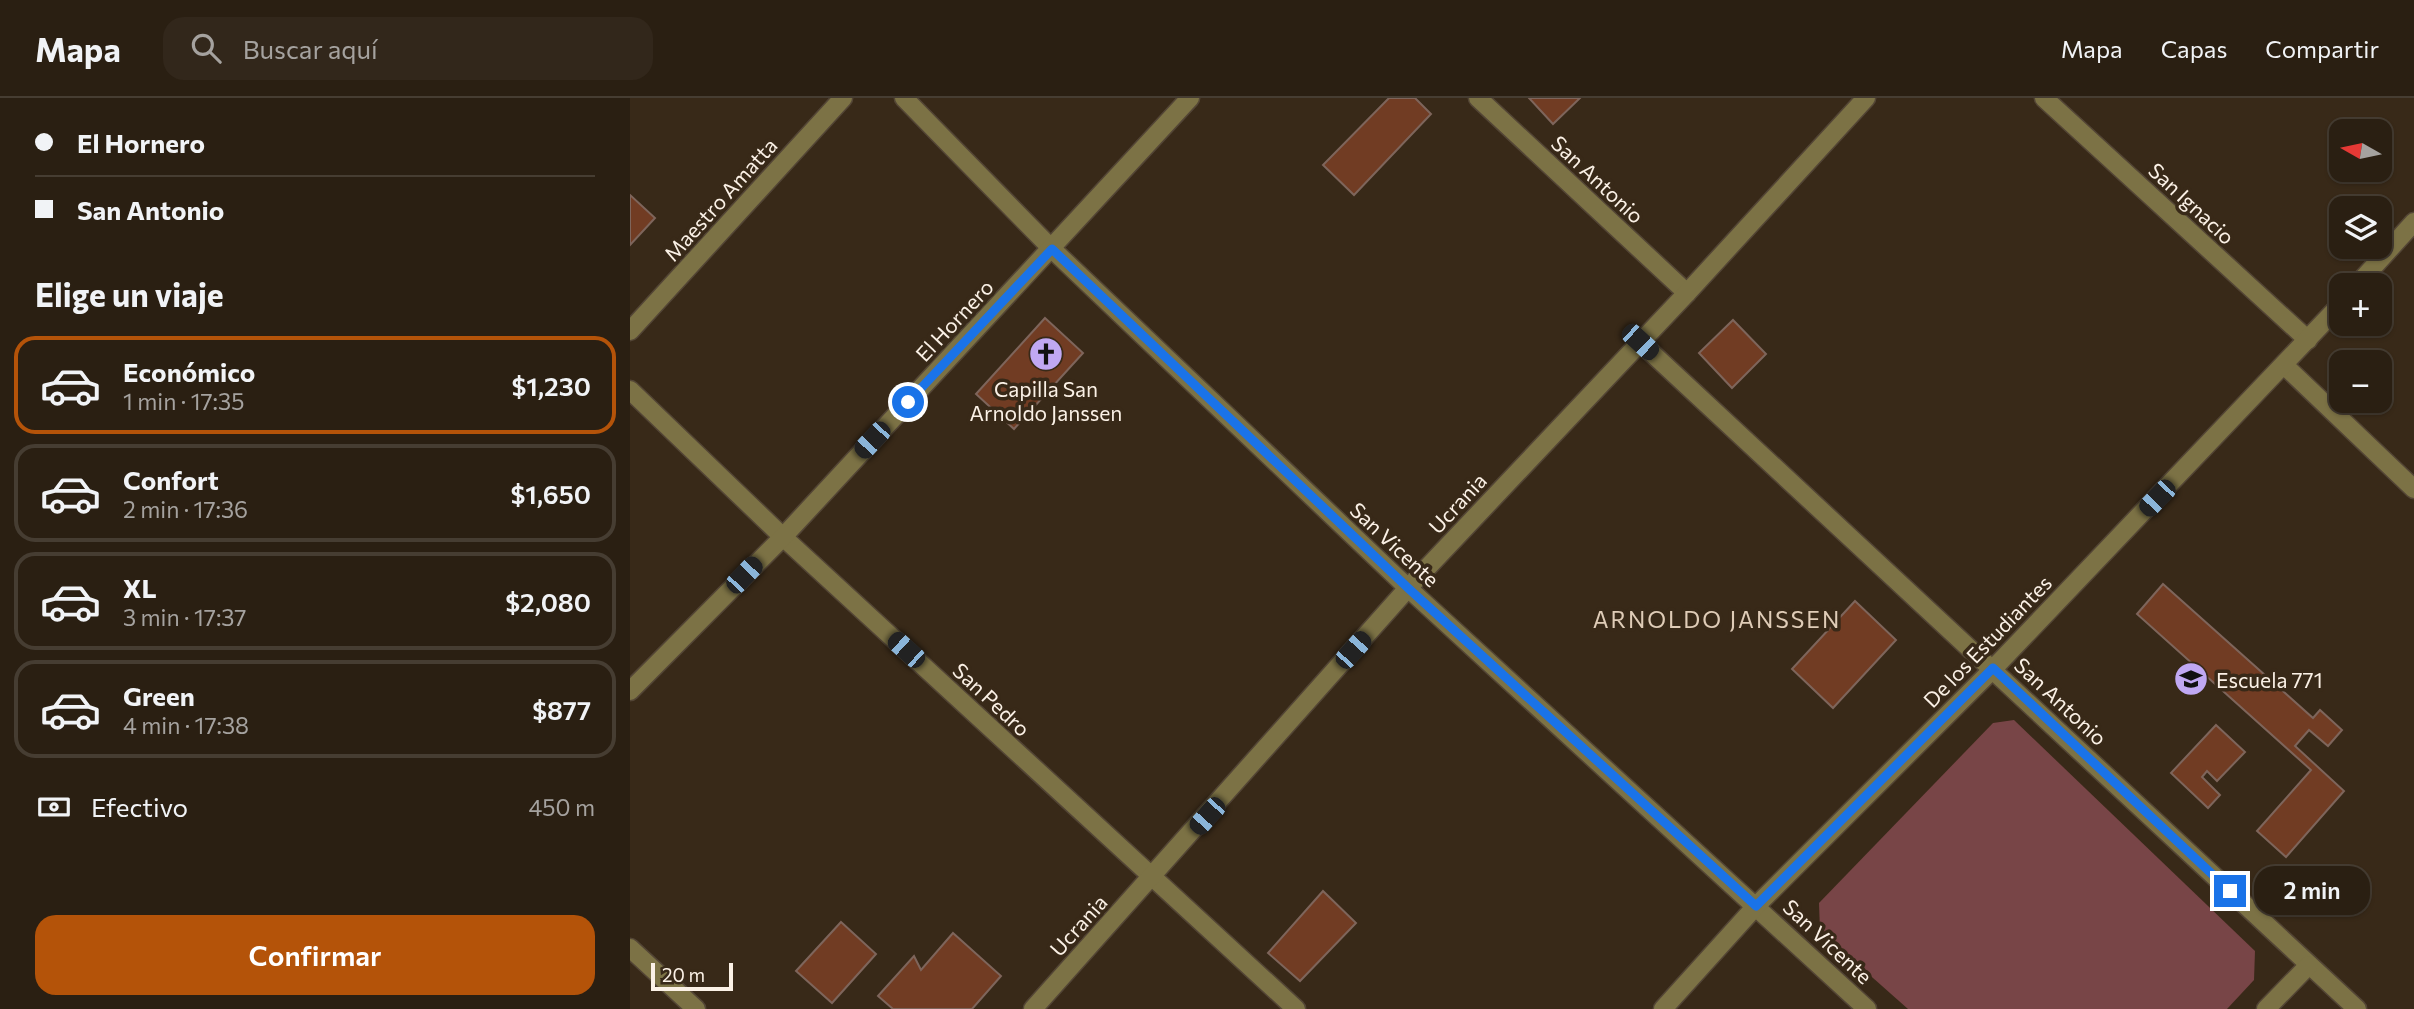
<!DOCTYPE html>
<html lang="es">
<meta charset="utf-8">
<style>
body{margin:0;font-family:Commissioner,sans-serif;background:#32271b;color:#f1f3f6;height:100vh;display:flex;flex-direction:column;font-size:26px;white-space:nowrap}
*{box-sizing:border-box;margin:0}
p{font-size:23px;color:#a5a29f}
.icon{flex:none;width:38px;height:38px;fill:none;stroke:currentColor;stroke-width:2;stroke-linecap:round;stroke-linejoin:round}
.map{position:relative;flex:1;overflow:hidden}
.drawer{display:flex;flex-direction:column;background:#2a1f12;width:630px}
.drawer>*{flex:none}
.hud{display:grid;align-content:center;height:154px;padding:0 35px;background:#2a1f12}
.needle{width:46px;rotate:279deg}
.fabs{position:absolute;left:1699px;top:21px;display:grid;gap:14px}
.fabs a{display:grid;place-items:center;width:63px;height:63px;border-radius:14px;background:#2a1f12;box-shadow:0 2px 5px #0004,0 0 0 2px #463d32;font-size:35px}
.scale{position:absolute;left:21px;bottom:18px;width:82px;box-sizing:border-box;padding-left:7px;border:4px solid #fbf1e6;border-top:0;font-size:19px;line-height:24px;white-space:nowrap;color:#fbf1e6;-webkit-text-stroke:5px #382918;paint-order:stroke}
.end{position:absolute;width:32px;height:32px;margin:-16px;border:9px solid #1a73e8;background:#fff;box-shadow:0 0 0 4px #fff}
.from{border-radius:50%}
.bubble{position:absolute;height:49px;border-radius:21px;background:#2a1f12;box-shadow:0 2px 5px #0004,0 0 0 2px #463d32;font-size:23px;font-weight:600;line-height:49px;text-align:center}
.car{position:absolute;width:21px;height:42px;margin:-21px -10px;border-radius:9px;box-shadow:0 0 5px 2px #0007;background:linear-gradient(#222 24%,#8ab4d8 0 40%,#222 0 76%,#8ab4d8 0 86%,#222 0)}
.hud b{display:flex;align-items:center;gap:24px;height:66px;font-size:26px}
.hud b+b{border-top:2px solid #463d32}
.hud i{width:18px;height:18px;background:#f1f3f6}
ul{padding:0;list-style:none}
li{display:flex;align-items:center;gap:21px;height:98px;margin:0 14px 10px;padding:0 21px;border:4px solid #463d32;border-radius:21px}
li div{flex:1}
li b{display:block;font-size:26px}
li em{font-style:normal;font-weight:600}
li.on{border-color:#b45309}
li>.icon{width:63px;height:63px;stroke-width:1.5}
h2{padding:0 35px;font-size:32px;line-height:84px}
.pay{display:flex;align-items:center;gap:18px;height:77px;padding:0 35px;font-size:26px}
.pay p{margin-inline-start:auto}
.action{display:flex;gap:14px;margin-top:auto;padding:14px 35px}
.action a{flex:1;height:80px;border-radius:21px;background:#b45309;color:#fff;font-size:28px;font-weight:600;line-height:80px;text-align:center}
header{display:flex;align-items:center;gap:42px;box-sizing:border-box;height:98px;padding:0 35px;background:#2a1f12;border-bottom:2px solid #463d32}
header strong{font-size:33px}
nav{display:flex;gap:38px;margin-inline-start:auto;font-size:24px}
.search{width:490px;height:63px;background:#32271b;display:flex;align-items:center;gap:18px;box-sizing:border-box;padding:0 24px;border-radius:21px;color:#a5a29f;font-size:26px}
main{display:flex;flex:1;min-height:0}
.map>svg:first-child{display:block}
.green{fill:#784547}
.building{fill:#713c23;stroke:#7e655b;stroke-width:2}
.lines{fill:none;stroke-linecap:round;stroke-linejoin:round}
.street-casing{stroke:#534535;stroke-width:21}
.street{stroke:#7c7245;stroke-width:18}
.route{stroke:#1a73e8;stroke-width:9}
.labels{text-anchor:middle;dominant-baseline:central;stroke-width:7;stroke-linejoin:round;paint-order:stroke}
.street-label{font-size:21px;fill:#fbf1e6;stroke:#382918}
.poi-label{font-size:21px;fill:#fbf1e6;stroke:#382918}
.neighbourhood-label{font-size:23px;letter-spacing:2px;fill:#dfccb7;stroke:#382918}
</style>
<header>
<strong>Mapa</strong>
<div class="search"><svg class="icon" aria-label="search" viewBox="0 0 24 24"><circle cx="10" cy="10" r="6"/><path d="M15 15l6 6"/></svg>Buscar aquí</div>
<nav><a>Mapa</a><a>Capas</a><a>Compartir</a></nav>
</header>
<main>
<section class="drawer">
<div class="hud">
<b><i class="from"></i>El Hornero</b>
<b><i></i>San Antonio</b>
</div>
<h2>Elige un viaje</h2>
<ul>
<li class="on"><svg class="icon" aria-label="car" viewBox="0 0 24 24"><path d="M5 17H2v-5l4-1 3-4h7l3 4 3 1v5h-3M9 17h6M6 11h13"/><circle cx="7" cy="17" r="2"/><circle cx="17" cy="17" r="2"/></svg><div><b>Económico</b><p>1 min · 17:35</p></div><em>$1,230</em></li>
<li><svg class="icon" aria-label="car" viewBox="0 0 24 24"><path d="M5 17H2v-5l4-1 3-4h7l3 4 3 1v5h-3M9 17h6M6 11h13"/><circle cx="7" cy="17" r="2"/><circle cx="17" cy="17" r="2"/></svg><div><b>Confort</b><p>2 min · 17:36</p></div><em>$1,650</em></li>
<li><svg class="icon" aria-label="car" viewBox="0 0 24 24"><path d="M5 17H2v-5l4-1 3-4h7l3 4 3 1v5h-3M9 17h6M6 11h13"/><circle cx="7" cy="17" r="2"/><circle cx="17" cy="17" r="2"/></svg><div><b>XL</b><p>3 min · 17:37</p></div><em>$2,080</em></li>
<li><svg class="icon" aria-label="car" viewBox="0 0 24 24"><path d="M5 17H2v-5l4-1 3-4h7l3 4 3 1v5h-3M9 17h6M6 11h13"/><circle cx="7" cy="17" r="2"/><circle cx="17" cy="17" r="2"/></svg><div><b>Green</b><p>4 min · 17:38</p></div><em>$877</em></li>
</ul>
<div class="pay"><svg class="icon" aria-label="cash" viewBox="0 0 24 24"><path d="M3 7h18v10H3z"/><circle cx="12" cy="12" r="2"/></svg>Efectivo<p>450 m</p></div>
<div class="action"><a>Confirmar</a></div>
</section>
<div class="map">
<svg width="1784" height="911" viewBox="0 0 1784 911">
<rect width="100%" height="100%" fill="#382918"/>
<path class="green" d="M1384,622l241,231 -1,29 -27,29h-319l-88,-78 -1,-28 174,-180z"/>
<g class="building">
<path d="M759,0h26l16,16 -77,81 -31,-30z"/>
<path d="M899,0h51l-27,26z"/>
<path d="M0,97l25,23 -25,27z"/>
<path d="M415,220l38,35 -69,76 -38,-35z"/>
<path d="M1103,222l33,34 -34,34 -33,-35z"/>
<path d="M1533,486l150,134 7,-8 22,20 -14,16 -19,-16 -14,16 49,45 -58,66 -29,-26 54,-61 -174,-156z"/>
<path d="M1225,503l41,39 -63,68 -41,-39z"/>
<path d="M1586,627l29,27 -28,29 -10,-10 -5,6 18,18 -12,13 -37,-35z"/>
<path d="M693,793l33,32 -56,58 -32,-28z"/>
<path d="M211,824l35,32 -44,49 -36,-32z"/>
<path d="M323,835l48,43 -29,33h-79l-15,-13 36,-40 7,14z"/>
</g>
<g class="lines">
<g class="street-casing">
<g id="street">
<path d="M274,0l148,151 356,339 459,421"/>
<path d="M848,0l209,195"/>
<path d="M1414,0l264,242"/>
<path d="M1727,187l57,-63"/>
<path d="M0,233l213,-233"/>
<path d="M1010,244l717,667"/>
<path d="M1654,267l130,124"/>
<path d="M0,292l153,147 513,472"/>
<path d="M0,593l153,-154 407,-439"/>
<path d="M0,850l66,61"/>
<path d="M403,911l375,-421 279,-295 179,-195"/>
<path d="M1033,911l93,-103 237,-237 349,-366"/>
<path d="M1636,911l43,-44"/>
</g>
</g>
<use href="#street" class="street"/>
</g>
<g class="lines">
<path class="route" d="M278,304l144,-153 356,339 348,318 237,-238 237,223"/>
</g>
<defs>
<g id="church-disc" transform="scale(1.75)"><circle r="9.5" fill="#c0a8f3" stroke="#382918"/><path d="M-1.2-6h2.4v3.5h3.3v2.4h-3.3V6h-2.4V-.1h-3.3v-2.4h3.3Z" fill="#111"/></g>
<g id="school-disc" transform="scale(1.75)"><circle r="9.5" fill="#c0a8f3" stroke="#382918"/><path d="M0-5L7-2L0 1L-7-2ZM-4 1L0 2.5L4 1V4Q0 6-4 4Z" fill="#111"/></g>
</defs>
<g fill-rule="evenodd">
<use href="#church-disc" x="416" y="256"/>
<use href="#school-disc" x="1561" y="581"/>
</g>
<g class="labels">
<g class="street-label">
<text transform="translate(968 81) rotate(43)">San Antonio</text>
<text transform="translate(90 101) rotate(-48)">Maestro Amatta</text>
<text transform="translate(1562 105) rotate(43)">San Ignacio</text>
<text transform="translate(324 222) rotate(-47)">El Hornero</text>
<text transform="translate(827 405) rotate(-47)">Ucrania</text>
<text transform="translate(765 446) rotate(43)">San Vicente</text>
<text transform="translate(1357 543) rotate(-46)">De los Estudiantes</text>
<text transform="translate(362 601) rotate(43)">San Pedro</text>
<text transform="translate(1431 603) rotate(43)">San Antonio</text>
<text transform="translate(448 827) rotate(-48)">Ucrania</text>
<text transform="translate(1198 843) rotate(43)">San Vicente</text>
</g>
<g class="poi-label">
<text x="416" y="290">Capilla San<tspan x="416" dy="24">Arnoldo Janssen</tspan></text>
<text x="1586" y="581" text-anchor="start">Escuela 771</text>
</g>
<g class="neighbourhood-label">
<text x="1087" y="521">ARNOLDO JANSSEN</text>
</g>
</g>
</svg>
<div class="fabs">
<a><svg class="needle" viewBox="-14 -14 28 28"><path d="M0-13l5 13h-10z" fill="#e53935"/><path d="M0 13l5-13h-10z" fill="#a5a29f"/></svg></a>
<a><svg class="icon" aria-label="layers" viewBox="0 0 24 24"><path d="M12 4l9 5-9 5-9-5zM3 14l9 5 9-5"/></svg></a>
<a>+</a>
<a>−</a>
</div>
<div class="scale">20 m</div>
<i class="end from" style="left:278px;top:304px"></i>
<i class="end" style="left:1600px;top:793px"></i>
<div class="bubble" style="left:1624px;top:768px;width:116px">2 min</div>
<i class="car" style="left:1010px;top:244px;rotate:133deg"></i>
<i class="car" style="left:242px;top:342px;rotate:223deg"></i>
<i class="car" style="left:1527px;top:400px;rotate:224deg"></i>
<i class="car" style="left:114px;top:477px;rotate:44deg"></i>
<i class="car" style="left:276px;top:552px;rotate:312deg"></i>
<i class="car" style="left:723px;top:552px;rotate:42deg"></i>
<i class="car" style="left:577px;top:718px;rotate:222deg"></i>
</div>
</main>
